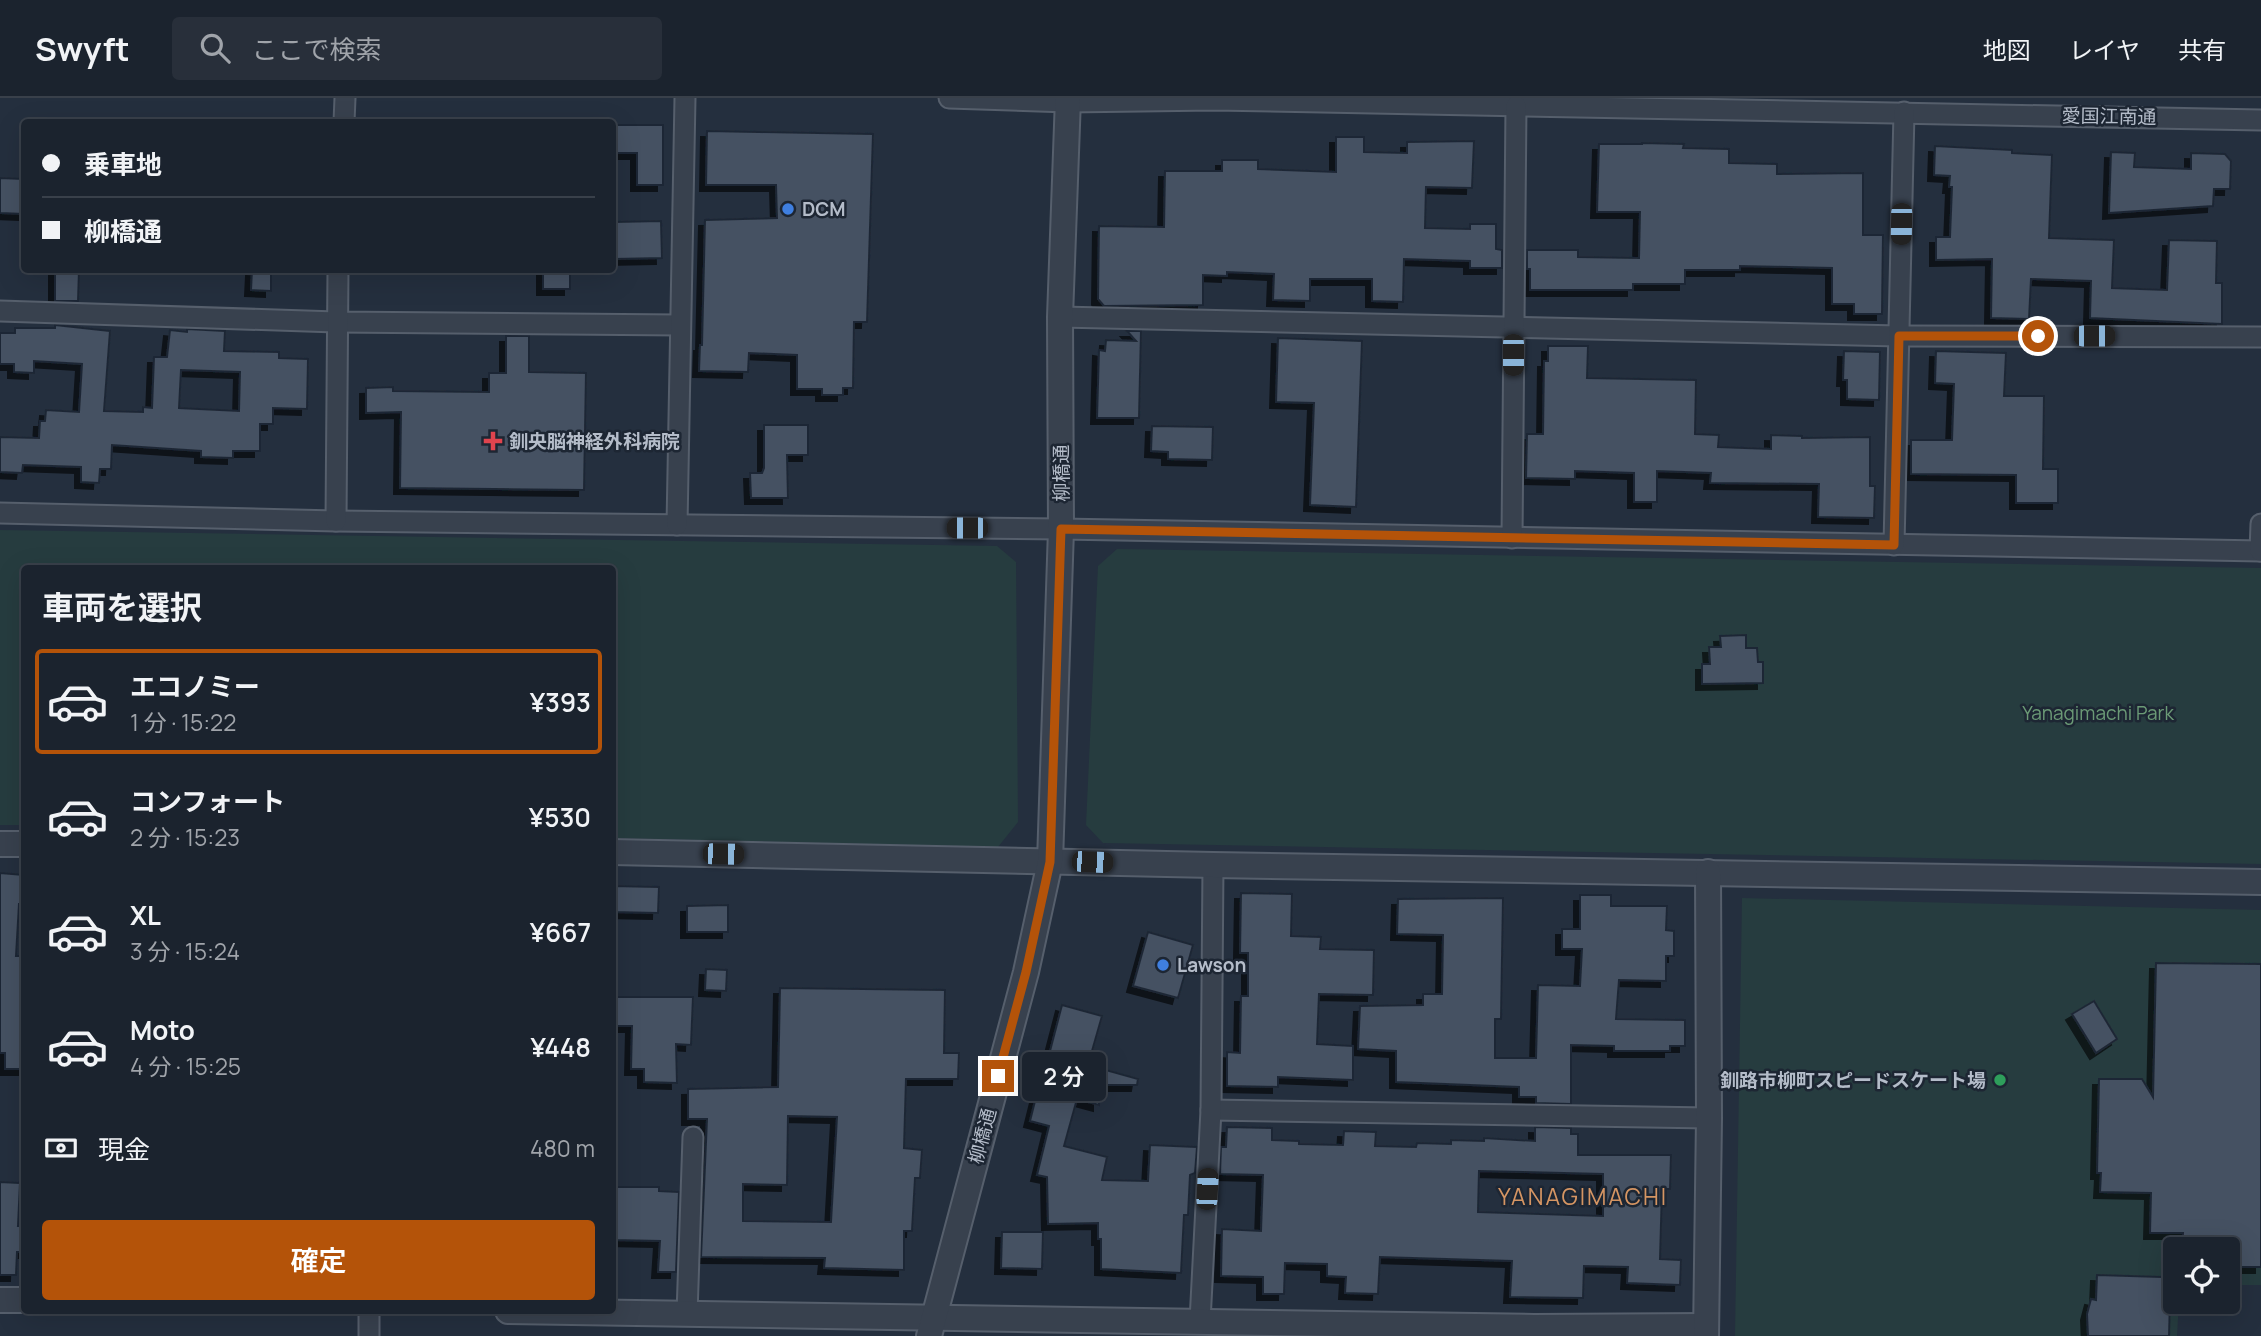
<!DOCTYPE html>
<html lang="ja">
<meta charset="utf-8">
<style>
body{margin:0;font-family:Manrope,"Noto Sans JP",sans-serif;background:#282f3a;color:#f1f3f6;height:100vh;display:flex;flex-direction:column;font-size:26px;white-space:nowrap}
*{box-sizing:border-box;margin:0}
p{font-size:23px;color:#a0a4aa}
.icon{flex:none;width:38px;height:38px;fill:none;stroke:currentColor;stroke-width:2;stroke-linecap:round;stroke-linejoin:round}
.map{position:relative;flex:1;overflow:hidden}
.side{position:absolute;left:21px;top:467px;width:595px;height:749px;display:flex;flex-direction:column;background:#1b232e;border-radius:7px;box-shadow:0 7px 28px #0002,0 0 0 2px #39404a}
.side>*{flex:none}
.top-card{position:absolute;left:21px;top:21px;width:595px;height:154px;border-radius:7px;box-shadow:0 7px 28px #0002,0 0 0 2px #39404a;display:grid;align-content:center;height:154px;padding:0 21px;background:#1b232e}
.tools{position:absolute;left:2163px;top:1139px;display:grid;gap:14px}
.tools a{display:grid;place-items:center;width:77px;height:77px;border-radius:7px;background:#1b232e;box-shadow:0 7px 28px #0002,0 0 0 2px #39404a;font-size:35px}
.end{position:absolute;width:32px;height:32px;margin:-16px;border:9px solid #b45309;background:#fff;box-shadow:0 0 0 4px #fff}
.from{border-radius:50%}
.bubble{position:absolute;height:49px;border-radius:7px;background:#1b232e;box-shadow:0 7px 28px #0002,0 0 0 2px #39404a;font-size:23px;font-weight:600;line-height:49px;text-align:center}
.car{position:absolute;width:21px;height:42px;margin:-21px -10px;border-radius:9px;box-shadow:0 0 5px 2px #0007;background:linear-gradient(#222 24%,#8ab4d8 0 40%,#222 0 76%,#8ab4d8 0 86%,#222 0)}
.top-card b{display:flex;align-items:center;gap:24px;height:66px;font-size:26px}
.top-card b+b{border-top:2px solid #39404a}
.top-card i{width:18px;height:18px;background:#f1f3f6}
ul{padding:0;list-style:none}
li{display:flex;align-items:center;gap:21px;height:105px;margin:0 14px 10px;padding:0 7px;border:4px solid transparent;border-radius:7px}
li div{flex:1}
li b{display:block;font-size:26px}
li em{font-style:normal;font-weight:600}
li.on{border-color:#b45309}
li>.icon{width:63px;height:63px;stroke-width:1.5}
h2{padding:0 21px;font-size:32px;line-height:84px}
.pay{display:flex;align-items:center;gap:18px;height:77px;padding:0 21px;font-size:26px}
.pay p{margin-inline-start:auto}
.action{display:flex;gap:14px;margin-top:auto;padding:14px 21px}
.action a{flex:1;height:80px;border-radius:7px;background:#b45309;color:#fff;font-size:28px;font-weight:600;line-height:80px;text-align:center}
header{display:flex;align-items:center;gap:42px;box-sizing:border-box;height:98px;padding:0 35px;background:#1b232e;border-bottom:2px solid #39404a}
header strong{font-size:33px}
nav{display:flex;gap:38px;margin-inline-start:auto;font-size:24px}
.search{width:490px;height:63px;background:#282f3a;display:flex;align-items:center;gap:18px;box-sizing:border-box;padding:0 24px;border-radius:7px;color:#a0a4aa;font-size:26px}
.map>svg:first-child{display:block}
.green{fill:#263c3f}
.building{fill:#455162;stroke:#1f2835;stroke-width:2;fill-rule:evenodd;filter:url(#shadow)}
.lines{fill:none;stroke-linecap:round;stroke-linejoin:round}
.minor-casing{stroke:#565f6c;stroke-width:23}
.tertiary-casing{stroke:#565f6c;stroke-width:28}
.minor{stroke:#38414e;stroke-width:19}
.tertiary{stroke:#38414e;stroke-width:24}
.route{stroke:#b45309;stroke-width:9}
.shop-dot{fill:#3f7fe0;stroke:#1d2633;stroke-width:2.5}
.health-dot{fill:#e0444e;stroke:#1d2633;stroke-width:2.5}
.leisure-dot{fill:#2e9e5b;stroke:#1d2633;stroke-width:2.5}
.labels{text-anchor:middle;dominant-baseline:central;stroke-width:5;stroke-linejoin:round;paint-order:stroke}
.street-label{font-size:19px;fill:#b4bcc9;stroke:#1d2633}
.poi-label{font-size:19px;font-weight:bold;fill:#b4bcc9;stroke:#1d2633;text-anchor:start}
.park-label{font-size:19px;fill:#6b9a76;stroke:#1d2633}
.quarter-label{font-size:23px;letter-spacing:2px;fill:#d59563;stroke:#1d2633}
</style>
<header>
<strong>Swyft</strong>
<div class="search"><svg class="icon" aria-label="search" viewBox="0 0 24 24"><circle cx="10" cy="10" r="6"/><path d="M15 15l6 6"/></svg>ここで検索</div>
<nav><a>地図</a><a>レイヤ</a><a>共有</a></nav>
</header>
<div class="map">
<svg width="2261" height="1238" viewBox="0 0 2261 1238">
<defs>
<filter id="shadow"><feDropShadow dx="-6" dy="6" stdDeviation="0" flood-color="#0009"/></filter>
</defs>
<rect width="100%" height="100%" fill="#242f3e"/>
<g class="green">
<path d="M0,432l997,16 19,16 2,260 -20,25 -385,-9 -1,-269h-588v256h-24z"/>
<path d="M1117,451l1144,19v296l-1158,-21 -17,-18 12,-259z"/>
<path d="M1742,800l519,12v375h-33v-35h-53v52h4l-2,34h-442z"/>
</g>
<g class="building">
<path d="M612,27h51v60h-26v-32h-25z"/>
<path d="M707,33l166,3 -6,188h-13l-1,66h-10v7h-21v-6h-25v-34l-48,-2 -1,19 -49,-1 1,-26h2l3,-125 72,-2 -1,-33h-70z"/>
<path d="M1336,39h28v15l43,1v-11l67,-1 -2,47 -46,-1 -1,41 45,1v-5h26v25l6,1v18h-32v-7l-66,-2 -1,43 -31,-1v-22h-62v22l-37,-1 1,-26 -47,-2v4l-24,-1v30l-99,1 -6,-7 1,-73 65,1 1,-56h57v-11h36v9l78,3z"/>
<path d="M1642,45l42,1 -1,4 46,1v14l48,1v10l86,-1v62h20l-1,79h-28v-10h-22v-36l-92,-2v4h-55v14h-52v6h-103v-21h-3v-19h51v7l61,1 1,-46h-43l2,-68h43z"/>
<path d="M1935,48l77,4v3l40,2 -3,83 65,2 -2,48 55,2 2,-50 48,1 -1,42h6v41l-132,-6 1,-37 -60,-2 -2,40 -38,-1 1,-59 -56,1v-23h14l2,-50h-3l1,-11 -16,-1z"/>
<path d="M2111,54l24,1 -1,14 57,2v-16l34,1 6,7 -1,28h-16l-1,17 -104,7z"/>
<path d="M0,80l24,1v35l-24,-1z"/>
<path d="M661,123l1,37 -48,1v-37z"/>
<path d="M55,172h24l-1,31h-23z"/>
<path d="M252,172l19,1v20l-20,-1z"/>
<rect x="543" y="172" width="27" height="19"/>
<path d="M55,227l55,6 -6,80 39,1v-5l9,1 2,-51h13l3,-27 17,2v-3l38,2 -1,20 55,1v6l29,1 -1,50 -34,-1v16h-13v27h-27v7l-32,-1v-6l-89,-6 -1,24h-11l-1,14 -18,-1v-15l-58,-2 -1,8 -22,-1v-35l39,1 1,-17h5l1,-11 33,2 3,-48 -48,-3v12l-20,-1v-8h-14v-31h15v-5h40zM181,272l59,2 -1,39 -60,-3z"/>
<path d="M1127,233h14l-2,87h-42l2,-68 6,1 1,-11 30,1z"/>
<path d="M506,238h23v36l57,1 -2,117 -184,-2 1,-76 -35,1v-25l27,-1v4l96,1v-19h17z"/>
<path d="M1278,240l84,3 -6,166 -46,-2 4,-102 -38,-1z"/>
<path d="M1548,248h40l-1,32 109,2 -1,54 24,1 -1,12 53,2v-14l31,1v2l68,-1v49h5l-1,32 -56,-1 1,-33 -109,-1 1,-10 -54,-2v31h-23v-29l-59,-2v8l-49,-1 1,-44h16l1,-73h4z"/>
<path d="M1844,253l36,1 -1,48 -32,-1v-19h-4z"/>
<path d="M1936,253l70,2 -2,43h40l-1,73h15v34h-42v-28l-105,-1v-34h41l2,-56 -19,-1z"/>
<path d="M764,327h44v30h-21l1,43h-37l-1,-25h12l2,-5z"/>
<path d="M1152,328l61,1 -1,33 -44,-1v-7l-17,-1z"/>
<path d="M1746,537v13h11l1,14h5v21l-61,1v-20h8l-1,-17h12l-1,-11z"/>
<path d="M0,775l24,2 -1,29h-4l-3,52h8v113h-19v-16h-5z"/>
<path d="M612,788l47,1 -1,26 -46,-1z"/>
<path d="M1241,795l51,1 -1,42 30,1 -1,12 54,1 -1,45 -54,-1 -2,50 36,2v34l-75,-3v10l-51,-1v-34l13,1 1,-57h7v-43h-8z"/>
<path d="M1580,797h31v11h56l-1,24 8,1v25h-8v25l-47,-1 -3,39 69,1v26h-15v5h-56v-5l-43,-1v59l-35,-1v-6h-17v-10l-123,-5v-31l-38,-2 2,-43 63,-1v-11h19l1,-59 -46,-1 1,-35 105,-1 -2,121h-6v39h41l2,-73 42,1 2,-37h-20v-20h18z"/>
<path d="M728,807v27h-41v-26z"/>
<path d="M1148,834l45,13 -15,53 -45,-12z"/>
<path d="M2156,865l105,1v303h-33v-17h-46l1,-17h-33l1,-40 -51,-1 1,-19h-4l2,-94h43l11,18z"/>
<path d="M706,871l21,1 -1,21 -21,-1z"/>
<path d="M780,890l165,2 -1,63h15l-1,26h-52l-2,69 18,2 -2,28h-5l-3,53h-8v39l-80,-2 1,-10 -124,-1 6,-138h-19v-30l90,-2zM788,1018l49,1 -6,105 -88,-1v-37l44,1z"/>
<path d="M612,899h81l-2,48 -15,-1 1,39 -33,-1v-13h-13l1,-43h-20z"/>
<path d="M2094,903l23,38 -21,14 -24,-39z"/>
<path d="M1062,907l40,11 -14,49 50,14 -1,6h-38v20l-22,-6 -13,47 43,11 -5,23 46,1 2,-36 47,2 -2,26 -5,2 -2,40h-4l-3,58 -80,-4v-30h-3v-16l-50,1 -1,-47 -10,-2 12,-49 -19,-5 7,-28 7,2 12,-42 -6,-2z"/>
<path d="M1227,1029l45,1v12l27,1v3l44,1 1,-14 32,1 -1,14 41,1 1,-4 34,1v-4l33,1v-3l51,3v-14l36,1v6h7v21h93l-1,34h-8l-2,70 21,1 -1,25 -53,-2 1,-16 -44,-1 -1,32 -73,-1 2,-36 -132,-4 -2,37 -33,-1 1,-16 -19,-1v-12l-42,-1 -1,31h-21v-17l-42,-1 1,-47 39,2 2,-56 -43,-1 1,-27h5zM1479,1073l124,3v42l-125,-4z"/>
<path d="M0,1084l20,1 -2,43h6v26h-7l-1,23h-16z"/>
<path d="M612,1089h47v4l20,1 -3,80h-18l2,-31 -48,-1z"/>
<path d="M1002,1134h41l-1,37 -41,-1z"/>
<path d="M2097,1177l65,2v23h8l-1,36h-81l-1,-22 4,-15 5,1z"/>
</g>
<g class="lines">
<g class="minor-casing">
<g id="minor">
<path d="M949,0l119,4 146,-2 1047,20"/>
<path d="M344,24l1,-24"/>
<path d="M0,213l336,11 343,3"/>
<path d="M1060,219l839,19 362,1"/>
<path d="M0,415l336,8 725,8 1200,22"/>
<path d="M336,423l2,-251"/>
<path d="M677,427l8,-427"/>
<path d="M1512,440l4,-432"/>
<path d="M1894,447l10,-433"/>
<path d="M2260,453l1,-27"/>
<path d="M1211,1012l498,8"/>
<path d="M687,1216l6,-177"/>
<path d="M1200,1223l11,-211 2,-245"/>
<path d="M369,1238v-25"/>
</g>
</g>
<g class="tertiary-casing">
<g id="tertiary">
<path d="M0,746h24"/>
<path d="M612,754l601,13 1048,17"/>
<path d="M0,1202h24"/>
<path d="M508,1213l1026,16 172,-1"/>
<path d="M929,1238l97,-364 24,-110 11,-333 -1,-212 8,-219"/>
<path d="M1706,1238l3,-218 -1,-246"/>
</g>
</g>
<use href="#minor" class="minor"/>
<use href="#tertiary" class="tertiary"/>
</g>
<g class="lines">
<path class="route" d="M998,978l28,-104 24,-110 11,-333 833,16 5,-209h139"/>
</g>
<g class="shop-dot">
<circle cx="788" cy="111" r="7"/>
<circle cx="1163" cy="867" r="7"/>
</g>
<path class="health-dot" d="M489.5 332.5h7v7h7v7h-7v7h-7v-7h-7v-7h7z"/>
<circle class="leisure-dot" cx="2000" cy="982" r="7"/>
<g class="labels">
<g class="street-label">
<text transform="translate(2109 18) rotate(1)">愛国江南通</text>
<text transform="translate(1061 375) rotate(-90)">柳橋通</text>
<text transform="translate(982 1038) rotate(-75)">柳橋通</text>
</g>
<g class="poi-label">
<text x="802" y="111">DCM</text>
<text x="509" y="343">釧央脳神経外科病院</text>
<text x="1177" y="867">Lawson</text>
<text x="1986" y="982" text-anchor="end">釧路市柳町スピードスケート場</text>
</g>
<g class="park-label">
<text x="2098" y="615">Yanagimachi Park</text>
</g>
<g class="quarter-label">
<text x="1583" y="1098">YANAGIMACHI</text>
</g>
</g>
</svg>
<div class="tools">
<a><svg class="icon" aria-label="locate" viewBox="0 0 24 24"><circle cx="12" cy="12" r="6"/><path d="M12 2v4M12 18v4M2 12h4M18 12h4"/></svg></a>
</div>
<i class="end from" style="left:2038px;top:238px"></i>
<i class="end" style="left:998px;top:978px"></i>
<div class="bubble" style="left:1022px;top:954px;width:84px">2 分</div>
<i class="car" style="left:1901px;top:126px;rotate:181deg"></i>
<i class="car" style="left:2094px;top:238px;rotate:90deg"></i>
<i class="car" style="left:1513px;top:257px;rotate:180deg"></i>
<i class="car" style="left:967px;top:430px;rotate:270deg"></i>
<i class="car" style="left:723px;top:756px;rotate:91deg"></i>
<i class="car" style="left:1092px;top:764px;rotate:92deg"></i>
<i class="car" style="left:1207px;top:1091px;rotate:3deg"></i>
<div class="top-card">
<b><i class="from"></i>乗車地</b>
<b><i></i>柳橋通</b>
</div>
<section class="side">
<h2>車両を選択</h2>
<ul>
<li class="on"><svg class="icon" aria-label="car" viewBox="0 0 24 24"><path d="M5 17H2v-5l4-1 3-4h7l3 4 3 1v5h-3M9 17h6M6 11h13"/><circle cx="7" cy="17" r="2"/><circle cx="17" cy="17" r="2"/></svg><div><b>エコノミー</b><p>1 分 · 15:22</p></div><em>¥393</em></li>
<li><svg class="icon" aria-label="car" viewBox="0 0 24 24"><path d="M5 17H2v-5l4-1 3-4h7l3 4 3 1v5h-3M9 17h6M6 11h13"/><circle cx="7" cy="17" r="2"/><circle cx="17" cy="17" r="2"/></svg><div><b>コンフォート</b><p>2 分 · 15:23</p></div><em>¥530</em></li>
<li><svg class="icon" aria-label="car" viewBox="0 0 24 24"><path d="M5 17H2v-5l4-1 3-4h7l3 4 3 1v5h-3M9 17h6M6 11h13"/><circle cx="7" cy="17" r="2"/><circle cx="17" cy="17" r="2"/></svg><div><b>XL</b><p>3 分 · 15:24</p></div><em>¥667</em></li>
<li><svg class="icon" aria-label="car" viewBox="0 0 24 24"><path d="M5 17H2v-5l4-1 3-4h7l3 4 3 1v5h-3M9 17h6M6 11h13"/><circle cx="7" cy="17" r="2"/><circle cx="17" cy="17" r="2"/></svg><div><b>Moto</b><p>4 分 · 15:25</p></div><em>¥448</em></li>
</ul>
<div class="pay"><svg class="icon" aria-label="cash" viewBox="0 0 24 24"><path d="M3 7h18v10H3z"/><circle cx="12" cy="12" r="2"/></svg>現金<p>480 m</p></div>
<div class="action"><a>確定</a></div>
</section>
</div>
